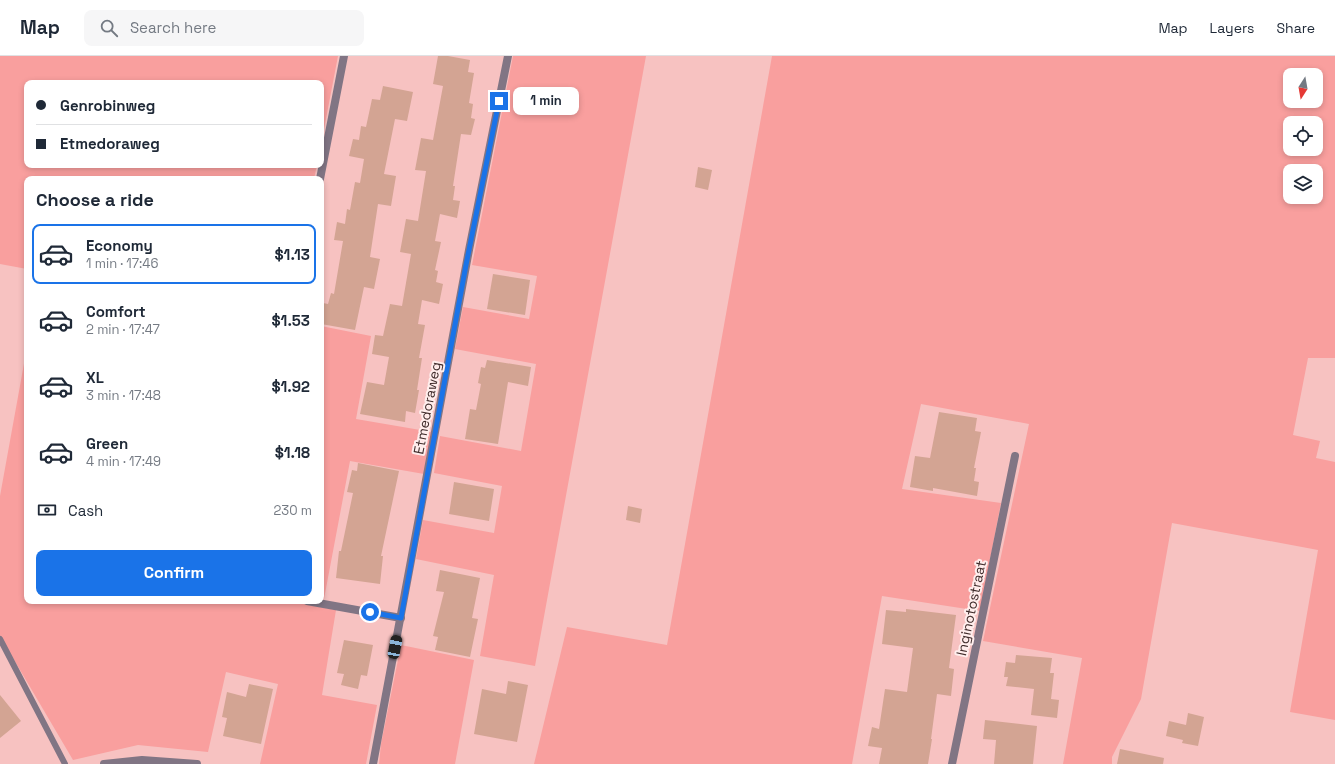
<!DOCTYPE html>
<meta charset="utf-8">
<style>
body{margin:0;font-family:"Space Grotesk",sans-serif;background:#f6f6f7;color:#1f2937;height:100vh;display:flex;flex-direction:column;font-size:15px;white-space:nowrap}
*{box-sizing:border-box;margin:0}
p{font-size:13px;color:#747a83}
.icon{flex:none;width:22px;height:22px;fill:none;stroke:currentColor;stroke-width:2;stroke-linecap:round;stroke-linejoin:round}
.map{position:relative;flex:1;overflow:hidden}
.drawer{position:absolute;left:24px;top:120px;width:300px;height:428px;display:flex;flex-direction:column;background:#fff;border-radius:8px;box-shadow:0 2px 6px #0003}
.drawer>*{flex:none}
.hud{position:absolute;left:24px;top:24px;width:300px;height:88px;border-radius:8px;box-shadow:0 2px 6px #0003;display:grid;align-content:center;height:88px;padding:0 12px;background:#fff}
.needle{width:26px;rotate:191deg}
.tools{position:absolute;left:1283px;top:12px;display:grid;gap:8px}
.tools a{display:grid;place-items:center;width:40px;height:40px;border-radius:8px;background:#fff;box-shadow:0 2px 6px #0003;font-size:20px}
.end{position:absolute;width:18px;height:18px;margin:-9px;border:5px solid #1a73e8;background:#fff;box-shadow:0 0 0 2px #fff}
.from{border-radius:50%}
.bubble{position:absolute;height:28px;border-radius:8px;background:#fff;box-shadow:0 2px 6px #0003;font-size:13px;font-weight:600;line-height:28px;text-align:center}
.car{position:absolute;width:12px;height:24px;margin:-12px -6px;border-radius:5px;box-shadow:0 0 3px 1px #0007;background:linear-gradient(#222 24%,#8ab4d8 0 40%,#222 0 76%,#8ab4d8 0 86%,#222 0)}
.hud b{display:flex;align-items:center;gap:14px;height:38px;font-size:15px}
.hud b+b{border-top:1px solid #e0e1e3}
.hud i{width:10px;height:10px;background:#1f2937}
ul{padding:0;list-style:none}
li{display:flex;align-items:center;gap:12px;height:60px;margin:0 8px 6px;padding:0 4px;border:2px solid transparent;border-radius:8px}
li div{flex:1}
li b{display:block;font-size:15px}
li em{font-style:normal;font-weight:600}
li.selected{border-color:#1a73e8}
li>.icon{width:36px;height:36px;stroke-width:1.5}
h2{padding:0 12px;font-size:18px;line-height:48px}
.pay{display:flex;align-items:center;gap:10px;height:44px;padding:0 12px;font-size:15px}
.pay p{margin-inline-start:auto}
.action{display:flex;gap:8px;margin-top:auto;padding:8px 12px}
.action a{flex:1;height:46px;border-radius:8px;background:#1a73e8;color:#fff;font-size:16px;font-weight:600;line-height:46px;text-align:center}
header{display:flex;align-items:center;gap:24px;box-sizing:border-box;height:56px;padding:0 20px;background:#fff;border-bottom:1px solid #e0e1e3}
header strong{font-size:19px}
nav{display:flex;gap:22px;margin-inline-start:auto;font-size:14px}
.search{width:280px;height:36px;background:#f6f6f7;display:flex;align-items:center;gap:10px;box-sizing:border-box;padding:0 14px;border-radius:8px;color:#747a83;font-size:15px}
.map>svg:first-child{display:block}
.green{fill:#f99f9e;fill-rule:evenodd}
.building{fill:#d3a493}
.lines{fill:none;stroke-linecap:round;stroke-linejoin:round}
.service{stroke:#817584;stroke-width:6}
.minor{stroke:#817584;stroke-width:8}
.tertiary{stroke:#817584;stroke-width:8}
.route{stroke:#1a73e8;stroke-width:5}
.labels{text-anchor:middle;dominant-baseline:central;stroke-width:4;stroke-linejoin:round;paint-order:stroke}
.street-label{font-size:14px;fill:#402c2b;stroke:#ffeeed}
</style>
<header>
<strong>Map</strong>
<div class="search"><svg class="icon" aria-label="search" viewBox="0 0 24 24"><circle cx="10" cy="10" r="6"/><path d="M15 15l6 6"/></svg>Search here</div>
<nav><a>Map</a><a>Layers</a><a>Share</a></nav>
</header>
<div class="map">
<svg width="1335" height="708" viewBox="0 0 1335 708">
<rect width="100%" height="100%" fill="#f7c2c1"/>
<g class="green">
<path d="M0,0h338l-17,89v-62h-294v82h290l-3,14h-287v90l-27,-5z"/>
<path d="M513,0h133l-111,610 -55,-10 14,-81 -78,-16 7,-39 71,13 8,-47 -68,-13 6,-37 81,15 15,-87 -81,-15 8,-42 66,12 8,-43 -65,-11z"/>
<path d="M772,0h563v302h-27l-15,77 27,6 -4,17 19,4v258l-45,-8 28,-162 -146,-27 -31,176 -29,58v7h-49l19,-106 -99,-17 46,-217 -108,-20 -19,85 99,14 -21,108 -98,-15 -30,168h-318l33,-137 100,18zM1290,19h26v26h-26zM1290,67h26v26h-26zM1290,115h26v26h-26z"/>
<path d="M321,270l50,10 -15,83 76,13 -8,42 -74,-13 -26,138 -3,-1z"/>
<path d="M27,291v254h260l49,9 -14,85 55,10 -11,59h-106l18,-80 -52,-12 -18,80 -70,-7 -65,15 -73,-124v-140z"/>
<path d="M401,589l73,15 -19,104h-76l2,-20z"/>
</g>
<g class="building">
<path d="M438,0h10l22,4 -2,12 6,1 -5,30 4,1 -2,14 4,1 -4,16 -10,-1 -8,52h2l-2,14 7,1 -3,17 -17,-4 -5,27 6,1 -6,28 3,1 -2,11 7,2 -4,20 -17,-4 -4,24 7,1 -6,33h3l-5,32h2l-4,23 -9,-2 -1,11 -45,-8 7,-32 17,3 5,-28 -17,-3 3,-19 8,1 7,-32 12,2 9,-52 -11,-2 6,-33 12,2 8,-50 -11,-1 6,-32 12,2 10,-54 -10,-2z"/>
<path d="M383,30l30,6 -6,29 -12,-2 -11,55 12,2 -5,30 -13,-2 -8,53 10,2 -6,30 -10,-2 -9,43 -34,-6v-9l2,-12 5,1 3,-11 3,1 9,-53 -9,-1 3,-18 8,2 2,-15 3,1 5,-28 5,1 4,-24 -15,-3 4,-17 6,1 2,-14 5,1 6,-28 8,1z"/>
<path d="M698,111l14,3 -4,20 -13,-3z"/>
<path d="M493,218l37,6 -5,35 -38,-6z"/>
<path d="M487,304l44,7 -3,19 -20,-4 -10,62 -33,-5 5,-30 6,1 5,-26 -3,-1 3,-16 4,1z"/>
<path d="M939,356l38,6 -2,13 6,1 -7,36h2l-2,13 5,1 -2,14 -44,-8v3l-23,-4 5,-31 15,2z"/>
<path d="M358,407l41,8 -18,85h2l-3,28 -44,-6 3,-27h2l12,-58 -6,-1 5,-22 5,1z"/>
<path d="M454,426l40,7 -5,32 -40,-7z"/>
<path d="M628,450l14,3 -2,14 -14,-3z"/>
<path d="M440,514l40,8 -8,40 6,1 -8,38 -35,-7 3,-13 -5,-1 11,-44 -8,-1z"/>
<path d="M906,553l50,6 -7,53 5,1 -3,27 -14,-2 -6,45h1l-4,25h-49l3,-16 -14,-2 4,-19 7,2 6,-40 22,3 6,-44 -31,-4 4,-34 20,2z"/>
<path d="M344,584l29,5 -6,31 -6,-1 -3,14 -17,-4 3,-11 -7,-1z"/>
<path d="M1016,599l36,3 -2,15h4l-3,26 8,1 -2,18 -26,-3 3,-26 -28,-3 2,-9h-4l2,-15 9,1z"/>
<path d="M508,625l20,4 -11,57 -43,-8 8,-45 24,5z"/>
<path d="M249,628l24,5 -12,55 -38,-8 4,-18 -5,-1 5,-25 19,5z"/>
<path d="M0,639l21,26 -21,17z"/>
<path d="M1188,657l16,4 -6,29 -16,-3 1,-3 -17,-4 3,-15 17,4z"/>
<path d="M985,664l52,6 -4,38h-39l2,-24 -13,-1z"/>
<path d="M1120,693l44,9 -1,6h-46z"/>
</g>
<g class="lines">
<path class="service" d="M0,583l65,125"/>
<g class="minor">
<path d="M320,123l24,-123"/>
<path d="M307,545l94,17"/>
<path d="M373,708l96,-514 39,-194"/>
<path d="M952,708l63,-308"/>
</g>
<path class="tertiary" d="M104,708l38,-4 55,4"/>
</g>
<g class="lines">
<path class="route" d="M370,556l31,6 65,-353 33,-164"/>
</g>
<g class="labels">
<g class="street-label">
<text transform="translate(427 352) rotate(-79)">Etmedoraweg</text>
<text transform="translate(971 552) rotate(-78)">Inginotostraat</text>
</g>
</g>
</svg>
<div class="tools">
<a><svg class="needle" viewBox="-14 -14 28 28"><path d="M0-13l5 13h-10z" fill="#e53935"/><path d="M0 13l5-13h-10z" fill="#747a83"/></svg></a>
<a><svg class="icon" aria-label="locate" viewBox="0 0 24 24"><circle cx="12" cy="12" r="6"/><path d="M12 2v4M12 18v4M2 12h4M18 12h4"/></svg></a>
<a><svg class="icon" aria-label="layers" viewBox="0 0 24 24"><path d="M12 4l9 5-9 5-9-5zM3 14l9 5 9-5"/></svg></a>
</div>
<i class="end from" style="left:370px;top:556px"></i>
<i class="end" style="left:499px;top:45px"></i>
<div class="bubble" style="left:513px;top:31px;width:66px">1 min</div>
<i class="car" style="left:395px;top:591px;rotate:11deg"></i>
<div class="hud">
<b><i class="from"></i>Genrobinweg</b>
<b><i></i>Etmedoraweg</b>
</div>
<section class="drawer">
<h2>Choose a ride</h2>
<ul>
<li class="selected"><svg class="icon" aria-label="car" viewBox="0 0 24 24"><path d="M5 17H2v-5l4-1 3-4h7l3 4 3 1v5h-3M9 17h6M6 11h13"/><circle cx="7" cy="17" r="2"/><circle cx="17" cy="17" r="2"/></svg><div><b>Economy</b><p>1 min · 17:46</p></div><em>$1.13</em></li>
<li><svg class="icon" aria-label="car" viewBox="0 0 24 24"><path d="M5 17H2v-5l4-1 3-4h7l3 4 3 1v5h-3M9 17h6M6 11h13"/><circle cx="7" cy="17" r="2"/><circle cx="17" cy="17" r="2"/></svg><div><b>Comfort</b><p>2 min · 17:47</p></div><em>$1.53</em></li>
<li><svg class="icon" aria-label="car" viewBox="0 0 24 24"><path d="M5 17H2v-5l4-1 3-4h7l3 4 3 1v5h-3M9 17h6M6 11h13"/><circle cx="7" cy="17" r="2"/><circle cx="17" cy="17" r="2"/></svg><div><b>XL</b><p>3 min · 17:48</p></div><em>$1.92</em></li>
<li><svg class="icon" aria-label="car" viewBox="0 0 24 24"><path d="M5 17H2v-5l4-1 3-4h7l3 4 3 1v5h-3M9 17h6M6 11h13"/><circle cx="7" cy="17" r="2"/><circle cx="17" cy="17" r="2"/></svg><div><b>Green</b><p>4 min · 17:49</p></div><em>$1.18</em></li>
</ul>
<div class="pay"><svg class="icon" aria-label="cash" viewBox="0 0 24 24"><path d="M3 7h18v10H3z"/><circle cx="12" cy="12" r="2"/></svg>Cash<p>230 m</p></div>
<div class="action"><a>Confirm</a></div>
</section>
</div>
